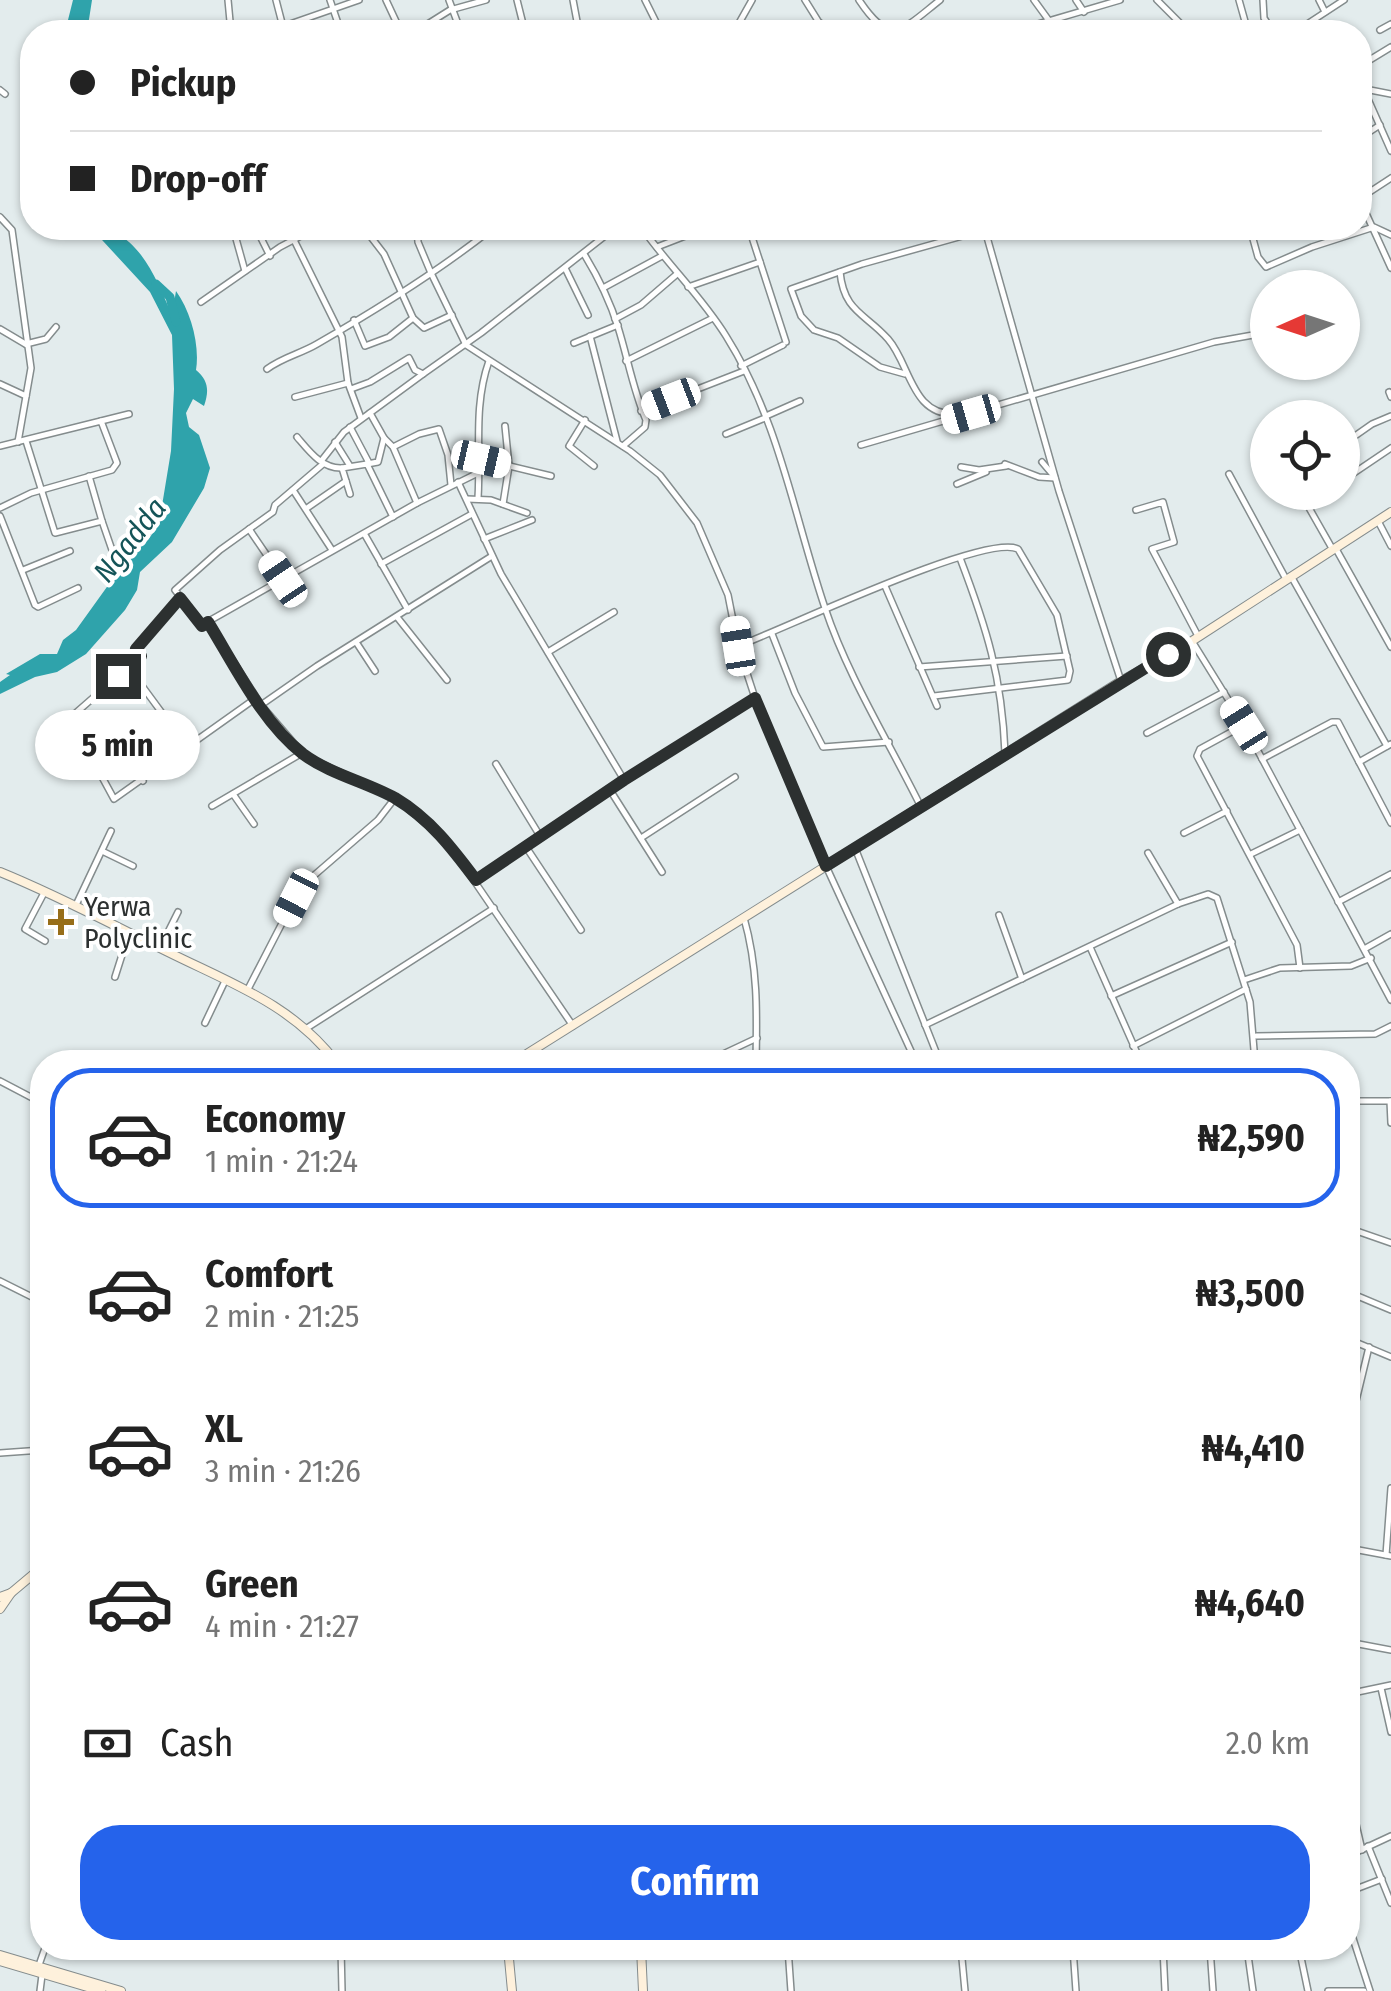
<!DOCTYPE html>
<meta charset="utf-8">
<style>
body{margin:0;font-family:"Fira Sans Condensed",sans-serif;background:#f6f6f6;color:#222;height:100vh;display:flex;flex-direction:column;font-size:38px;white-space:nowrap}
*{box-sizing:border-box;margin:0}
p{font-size:32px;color:#767676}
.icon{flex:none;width:55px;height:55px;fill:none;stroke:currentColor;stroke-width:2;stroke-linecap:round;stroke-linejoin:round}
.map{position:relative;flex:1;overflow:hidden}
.side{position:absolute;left:30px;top:1050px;width:1330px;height:910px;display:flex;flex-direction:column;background:#fff;border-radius:40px;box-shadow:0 2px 8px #0004}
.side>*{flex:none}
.guide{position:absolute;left:20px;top:20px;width:1352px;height:220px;border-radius:40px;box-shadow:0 2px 8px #0004;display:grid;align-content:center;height:220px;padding:0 50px;background:#fff}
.needle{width:65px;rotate:267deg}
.controls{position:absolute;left:1250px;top:270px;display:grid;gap:20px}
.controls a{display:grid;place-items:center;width:110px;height:110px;border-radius:50%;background:#fff;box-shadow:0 2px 8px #0004;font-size:50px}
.end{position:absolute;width:45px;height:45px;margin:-22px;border:12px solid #2c3030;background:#fff;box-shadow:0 0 0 5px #fff}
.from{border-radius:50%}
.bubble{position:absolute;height:70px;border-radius:35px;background:#fff;box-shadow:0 2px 8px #0004;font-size:32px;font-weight:700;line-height:70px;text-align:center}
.car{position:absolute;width:30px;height:60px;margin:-30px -15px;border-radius:12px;box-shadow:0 0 8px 2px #0007;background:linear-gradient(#fff 24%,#345 0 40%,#fff 0 76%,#345 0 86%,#fff 0)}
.guide b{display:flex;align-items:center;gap:35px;height:95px;font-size:38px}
.guide b+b{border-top:2px solid #e0e0e0}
.guide i{width:25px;height:25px;background:#222}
ul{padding:18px 0 0;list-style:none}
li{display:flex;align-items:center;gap:30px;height:140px;margin:0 20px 15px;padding:0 30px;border:5px solid transparent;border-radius:40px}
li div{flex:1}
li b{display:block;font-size:38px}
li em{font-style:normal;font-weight:700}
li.on{border-color:#2563eb}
li>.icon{width:90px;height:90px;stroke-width:1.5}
.pay{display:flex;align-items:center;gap:25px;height:110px;padding:0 50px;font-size:38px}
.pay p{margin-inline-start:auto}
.cta{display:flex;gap:20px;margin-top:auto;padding:20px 50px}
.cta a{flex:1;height:115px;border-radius:40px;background:#2563eb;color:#fff;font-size:40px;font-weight:700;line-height:115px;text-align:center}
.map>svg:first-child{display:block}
.water{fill:#2fa3ab}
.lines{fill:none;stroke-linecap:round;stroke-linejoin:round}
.river{stroke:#2fa3ab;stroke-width:9}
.street-casing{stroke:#848c8d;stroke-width:8}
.secondary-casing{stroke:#848c8d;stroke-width:10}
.street{stroke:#fff;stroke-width:5}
.secondary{stroke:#fef1dc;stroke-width:8}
.route{stroke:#2c3030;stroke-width:12}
.poi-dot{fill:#976e19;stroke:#fff;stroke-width:4}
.labels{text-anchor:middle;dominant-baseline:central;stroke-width:8;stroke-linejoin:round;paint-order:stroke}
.poi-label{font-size:28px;fill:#2c3030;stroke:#fff;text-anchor:start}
.water-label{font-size:30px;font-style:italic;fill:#145458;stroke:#fff}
</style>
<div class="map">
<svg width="1391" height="1991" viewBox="0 0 1391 1991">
<rect width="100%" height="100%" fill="#e3eced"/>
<g class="water">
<path d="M73,0h19l-5,32h-22z"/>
<path d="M91,228c46,-1 65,50 81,87l4,-24c15,21 24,54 20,79 13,11 13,21 8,36l-11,-7 -7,14 3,14 10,8 11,33 -6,20 -32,54 -32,30 -3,18 -12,20 -39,44 -29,18 -22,5 -35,17v-12l10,-7 -4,-1 34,-20h17l6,-14 13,-10 51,-71 21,-19 11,-16 12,-73 3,-62 -2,-54 -22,-43z"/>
</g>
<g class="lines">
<path class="river" d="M156,284l14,13 6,25"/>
<g class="street-casing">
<g id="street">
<path d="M228,0l3,32"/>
<path d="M276,0l7,27"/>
<path d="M330,0l11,32"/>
<path d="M386,0l15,32"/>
<path d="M449,0l12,32"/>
<path d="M517,0l8,32"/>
<path d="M573,0l6,32"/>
<path d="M645,0l16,32"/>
<path d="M805,0l20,32"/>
<path d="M859,0c32,48 43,30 81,0"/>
<path d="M1034,0l16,22"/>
<path d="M1076,0l8,12"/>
<path d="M1157,0l32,32"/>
<path d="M1239,0l9,32"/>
<path d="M1263,0l1,18 9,14"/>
<path d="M1319,0l6,12"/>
<path d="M1380,30l11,-6"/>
<path d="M267,32l92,-32"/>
<path d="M415,32l35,-22 36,-10"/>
<path d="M734,32l18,-32"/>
<path d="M804,32l16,-9"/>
<path d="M1011,32l109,-32"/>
<path d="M1295,32l49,-32"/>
<path d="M1360,75l8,-14 23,-14"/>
<path d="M1360,81l31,70"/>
<path d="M1365,89l26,5"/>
<path d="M0,90l5,4"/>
<path d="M1360,138l20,-13"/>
<path d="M1391,178l-29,19 2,12 27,59"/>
<path d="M0,217l12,13 19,138 -13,74"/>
<path d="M233,228l12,43"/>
<path d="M256,228l14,28"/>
<path d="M364,228l20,26 29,64 11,10 28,-13"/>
<path d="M417,228l1,14 13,31 35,72 164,106 30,24 37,48 31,72 10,51 17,52 71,168 90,196"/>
<path d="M642,228c26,37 60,69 84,108 53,84 68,180 99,272 23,69 64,134 96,199"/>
<path d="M749,228l37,114"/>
<path d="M1250,228l8,29 8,10 46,-20 62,-20 17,8"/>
<path d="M985,230l74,261 62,190"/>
<path d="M418,237l17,-9"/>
<path d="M294,240l48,97 6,46 13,35"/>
<path d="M657,247l49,-19"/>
<path d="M584,254c14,23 26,47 34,73 10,32 15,63 28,93l-1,7 -22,19"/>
<path d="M565,268l23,47"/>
<path d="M840,272c4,40 25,41 48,67 23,26 23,78 70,75"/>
<path d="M688,287l72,-25"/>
<path d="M603,288l59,-32"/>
<path d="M201,302l79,-55 36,-19"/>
<path d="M615,319l26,-14 36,-31"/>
<path d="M354,320l11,26 24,-9 24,-19"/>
<path d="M0,329l27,16"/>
<path d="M590,336l27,105"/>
<path d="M574,343l44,-18"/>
<path d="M26,344l20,-5 10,-12"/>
<path d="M626,361l87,-43"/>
<path d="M741,366l42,-21"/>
<path d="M267,369c16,-12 33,-15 50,-25 59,-34 119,-71 172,-113"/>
<path d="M423,374l-79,58 -22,28 1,4 -48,41 -2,7 -53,38 -45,40 27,35 215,-122 63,-31"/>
<path d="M905,374l-25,-7 -42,-29 -24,-8 -13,-14 -10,-27 71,-25 129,-36"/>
<path d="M0,384l26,12"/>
<path d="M351,389l19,-7 39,-24 6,12 8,4 58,-41 134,-105"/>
<path d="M1389,392l2,5"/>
<path d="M295,397l53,-14"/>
<path d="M641,411l103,-40"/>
<path d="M766,416l34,-15"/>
<path d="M585,420l-16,26 25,20"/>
<path d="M101,421l28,-7"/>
<path d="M350,427l18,34 -1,3 11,-2 6,-24 -14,-25"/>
<path d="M726,434l39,-16"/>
<path d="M297,437c12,14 25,32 45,31"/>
<path d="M384,438l9,9 24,56"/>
<path d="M26,441l29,92 47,-12 -13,-45"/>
<path d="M335,442l15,24"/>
<path d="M861,445l353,-103 39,-7"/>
<path d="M1342,445l30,-21 19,-8"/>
<path d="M0,446l101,-25 16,42 -5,7 -81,23 -31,15"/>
<path d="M393,447l26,-13 20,-5 9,26 3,30"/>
<path d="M481,459l70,17"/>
<path d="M1042,462l11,13"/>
<path d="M1005,464l34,13 16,1"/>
<path d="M961,467l18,3 27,-4"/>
<path d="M1229,474l57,105"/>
<path d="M1351,475l40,-27"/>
<path d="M346,481l4,13"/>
<path d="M458,482l43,92 123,206"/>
<path d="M957,484l29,-12"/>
<path d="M293,490l39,60"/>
<path d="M1300,492l33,58"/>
<path d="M478,498c3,-46 -5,-92 11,-137"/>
<path d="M467,499l24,1 36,13"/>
<path d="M503,504l6,-38 -4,-40"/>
<path d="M307,508l39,-27 -4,-13 25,-4 26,53"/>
<path d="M1136,510l27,-8 11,40 -22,7 46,87"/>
<path d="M0,516l35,89 3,2 40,-19"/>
<path d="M102,521l10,29"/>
<path d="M1378,521l13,25"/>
<path d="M249,529l34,50"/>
<path d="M365,535l43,75"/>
<path d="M484,539l48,-19"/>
<path d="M1336,549l55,98"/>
<path d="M492,556l-175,110 -56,39 44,51 90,42 52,43 126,185"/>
<path d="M960,558c27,71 42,119 45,195"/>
<path d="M381,564l91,-50"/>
<path d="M23,570l47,-19"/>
<path d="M1291,576l96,170"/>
<path d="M885,586l52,120"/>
<path d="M180,598l-44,51 5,7 -71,62 44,81 142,-101"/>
<path d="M397,617l50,63"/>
<path d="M208,622l53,83"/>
<path d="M772,634l23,59 28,54 66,-5"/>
<path d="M1192,641l52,84 147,275"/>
<path d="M356,642l19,29"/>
<path d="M738,646c46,-17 247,-113 280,-97l39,66 13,56 -2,9 -134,16"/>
<path d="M548,652l66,-40"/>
<path d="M919,667l148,-11"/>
<path d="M137,679l50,68"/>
<path d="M97,718l46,63"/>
<path d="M1244,725l-44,24 -3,7 100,189 3,23"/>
<path d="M1147,733l77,-41"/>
<path d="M1262,759l70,-37h6l53,101"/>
<path d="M1359,762l32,-18"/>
<path d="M496,764l44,72"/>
<path d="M610,790l52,82"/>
<path d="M233,794l21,30"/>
<path d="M212,806l90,-53"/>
<path d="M1184,833l43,-22"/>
<path d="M641,838l94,-61"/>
<path d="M526,847l55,83"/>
<path d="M855,848l85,214"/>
<path d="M102,851l31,15"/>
<path d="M1148,853l30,51"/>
<path d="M1251,854l49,-24"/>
<path d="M475,881l149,-101 131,-82"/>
<path d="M45,891l-20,38 20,12"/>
<path d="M1338,902l53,-28"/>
<path d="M76,905l35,-74"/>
<path d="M999,915l23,64"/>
<path d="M744,918c14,49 13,94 12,144"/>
<path d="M1090,947l51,115"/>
<path d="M160,948l18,-36"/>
<path d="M1366,948l25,-14"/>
<path d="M115,977l7,-22 12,-21"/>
<path d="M1244,980l36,-12 71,-2 20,-8"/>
<path d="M247,991l48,-93 16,-20 67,-58 17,-22"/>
<path d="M1111,996l121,-54"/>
<path d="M205,1023l20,-42"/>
<path d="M925,1025l253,-121 30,-10 9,4 33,104 5,60"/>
<path d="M307,1028l187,-120"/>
<path d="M1256,1036l119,-2 16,-8"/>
<path d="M1133,1046l113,-57"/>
<path d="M706,1062l51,-24"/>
<path d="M756,1062h65"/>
<path d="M0,1081l42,22"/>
<path d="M1348,1101h43"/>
<path d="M1390,1101l1,22"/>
<path d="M1348,1228l43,15"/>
<path d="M0,1281l42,21"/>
<path d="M1348,1292l43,18"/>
<path d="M1348,1339l43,18"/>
<path d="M1348,1434l21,-87"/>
<path d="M0,1453l42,-3"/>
<path d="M1348,1548l43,8"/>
<path d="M1386,1555l5,-67"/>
<path d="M1348,1642l43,8"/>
<path d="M1381,1688l10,44"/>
<path d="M1348,1694l43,-9"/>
<path d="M1348,1790l14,60"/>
<path d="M1368,1846l23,57"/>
<path d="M1348,1856l43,-20"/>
<path d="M1348,1892l34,-13"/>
<path d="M1348,1923l22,68"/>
<path d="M341,1948l1,43"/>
<path d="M788,1948l3,43"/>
<path d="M961,1948l4,43"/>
<path d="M1073,1948l3,43"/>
<path d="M1163,1948l2,43"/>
<path d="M1210,1948l3,43"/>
<path d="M1247,1948l6,43"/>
<path d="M1299,1948l9,43"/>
<path d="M39,1965l6,-17"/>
<path d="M40,1991l2,-16"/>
<path d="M1328,1991h36"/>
</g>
</g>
<g class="secondary-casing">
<g id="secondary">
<path d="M0,872c57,23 111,52 166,79 64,32 126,53 170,111"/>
<path d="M514,1062l607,-381 71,-40 199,-129"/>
<path d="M0,1597l11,-4 31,-26"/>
<path d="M0,1609l11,-16"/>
<path d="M508,1948l4,43"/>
<path d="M641,1948l2,43"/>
<path d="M0,1955l121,36"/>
<path d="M0,1961l101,30"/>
</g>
</g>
<use href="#street" class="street"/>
<use href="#secondary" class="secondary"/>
</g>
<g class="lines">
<path class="route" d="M118,676l23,-20 -5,-7 44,-51 22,28 6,-4c27,44 54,100 95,132 27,20 63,28 92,44 35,21 57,50 81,82l148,-100 131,-82 71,168 342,-212"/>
</g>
<path class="poi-dot" d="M56 907h10v10h10v10h-10v10h-10v-10h-10v-10h10z"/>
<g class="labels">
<g class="poi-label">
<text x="84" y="906">Yerwa<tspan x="84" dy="32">Polyclinic</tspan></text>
</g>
<g class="water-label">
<text transform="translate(130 540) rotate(-52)">Ngadda</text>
</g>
</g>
</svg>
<div class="controls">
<a><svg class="needle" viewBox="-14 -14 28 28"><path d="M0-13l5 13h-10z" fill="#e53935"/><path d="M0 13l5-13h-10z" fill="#767676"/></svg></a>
<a><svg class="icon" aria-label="locate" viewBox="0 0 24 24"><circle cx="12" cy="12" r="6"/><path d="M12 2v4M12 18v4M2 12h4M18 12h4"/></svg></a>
</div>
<i class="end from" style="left:1168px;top:654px"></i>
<i class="end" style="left:118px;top:676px"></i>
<div class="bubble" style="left:35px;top:710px;width:165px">5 min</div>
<i class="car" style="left:671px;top:399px;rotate:249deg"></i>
<i class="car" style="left:971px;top:414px;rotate:254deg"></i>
<i class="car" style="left:481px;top:459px;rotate:103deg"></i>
<i class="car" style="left:283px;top:579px;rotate:326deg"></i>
<i class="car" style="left:738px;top:646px;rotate:351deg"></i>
<i class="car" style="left:1244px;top:725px;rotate:328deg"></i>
<i class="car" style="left:296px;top:898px;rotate:207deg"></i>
<div class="guide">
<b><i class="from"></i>Pickup</b>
<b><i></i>Drop-off</b>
</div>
<section class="side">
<ul>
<li class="on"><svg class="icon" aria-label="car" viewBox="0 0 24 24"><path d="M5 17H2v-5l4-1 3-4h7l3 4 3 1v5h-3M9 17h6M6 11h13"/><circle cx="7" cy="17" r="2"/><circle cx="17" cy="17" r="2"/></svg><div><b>Economy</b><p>1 min · 21:24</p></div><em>₦2,590</em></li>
<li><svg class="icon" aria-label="car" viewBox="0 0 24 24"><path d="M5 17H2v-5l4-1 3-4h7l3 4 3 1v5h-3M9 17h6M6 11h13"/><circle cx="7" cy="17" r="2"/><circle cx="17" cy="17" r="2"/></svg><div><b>Comfort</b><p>2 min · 21:25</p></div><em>₦3,500</em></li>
<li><svg class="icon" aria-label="car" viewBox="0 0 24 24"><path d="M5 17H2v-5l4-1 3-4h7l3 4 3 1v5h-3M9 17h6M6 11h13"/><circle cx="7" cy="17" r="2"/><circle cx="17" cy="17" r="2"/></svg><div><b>XL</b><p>3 min · 21:26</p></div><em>₦4,410</em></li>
<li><svg class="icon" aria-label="car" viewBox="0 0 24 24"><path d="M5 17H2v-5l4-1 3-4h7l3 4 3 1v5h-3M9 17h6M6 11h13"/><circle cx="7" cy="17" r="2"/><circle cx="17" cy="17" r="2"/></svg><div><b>Green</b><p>4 min · 21:27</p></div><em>₦4,640</em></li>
</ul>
<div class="pay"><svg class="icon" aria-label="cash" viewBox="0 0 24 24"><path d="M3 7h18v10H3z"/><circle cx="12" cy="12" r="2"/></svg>Cash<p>2.0 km</p></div>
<div class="cta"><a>Confirm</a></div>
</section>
</div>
